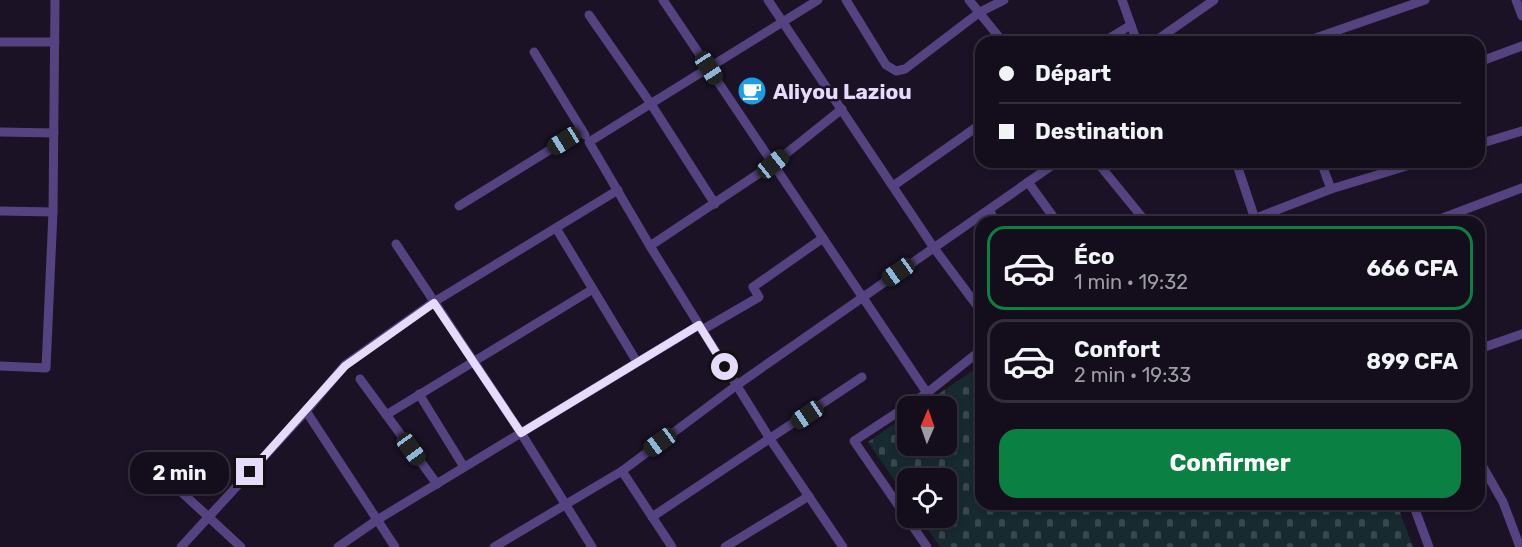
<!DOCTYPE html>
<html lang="fr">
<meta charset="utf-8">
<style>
body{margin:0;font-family:Rubik,sans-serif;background:#211c29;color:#f1f3f6;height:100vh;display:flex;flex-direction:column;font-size:22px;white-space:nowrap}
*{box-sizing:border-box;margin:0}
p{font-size:20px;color:#9d9ca3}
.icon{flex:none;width:33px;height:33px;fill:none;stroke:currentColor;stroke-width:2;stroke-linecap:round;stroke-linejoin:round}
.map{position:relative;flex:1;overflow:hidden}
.details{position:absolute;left:975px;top:216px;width:510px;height:294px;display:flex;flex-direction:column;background:#140e1c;border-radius:18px;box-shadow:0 3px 9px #0003,0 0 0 2px #332e3b}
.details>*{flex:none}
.top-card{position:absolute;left:975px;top:36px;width:510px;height:132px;border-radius:18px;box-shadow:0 3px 9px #0003,0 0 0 2px #332e3b;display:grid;align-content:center;height:132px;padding:0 24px;background:#140e1c}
.needle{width:39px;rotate:2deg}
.fabs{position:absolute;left:897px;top:396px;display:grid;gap:12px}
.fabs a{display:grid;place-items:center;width:60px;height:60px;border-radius:12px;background:#140e1c;box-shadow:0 3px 9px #0003,0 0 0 2px #332e3b;font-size:30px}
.end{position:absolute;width:27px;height:27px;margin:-14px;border:8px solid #e7dbfb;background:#111;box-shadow:0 0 0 3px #111}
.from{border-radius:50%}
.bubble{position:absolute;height:42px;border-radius:18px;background:#140e1c;box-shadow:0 3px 9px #0003,0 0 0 2px #332e3b;font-size:20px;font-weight:700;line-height:42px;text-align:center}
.car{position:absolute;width:18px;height:36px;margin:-18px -9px;border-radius:8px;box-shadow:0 0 4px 2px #0007;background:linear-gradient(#222 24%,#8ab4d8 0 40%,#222 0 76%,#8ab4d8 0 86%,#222 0)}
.top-card b{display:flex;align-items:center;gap:21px;height:57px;font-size:22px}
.top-card b+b{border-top:2px solid #332e3b}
.top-card i{width:15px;height:15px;background:#f1f3f6}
ul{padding:10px 0 0;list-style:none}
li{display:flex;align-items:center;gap:18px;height:84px;margin:0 12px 9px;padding:0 12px;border:3px solid #332e3b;border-radius:18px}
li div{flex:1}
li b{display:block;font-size:22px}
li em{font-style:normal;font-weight:700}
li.selected{border-color:#0b8043}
li>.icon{width:54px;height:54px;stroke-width:1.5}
.cta{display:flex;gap:12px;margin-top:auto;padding:12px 24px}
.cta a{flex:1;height:69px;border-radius:18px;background:#0b8043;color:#fff;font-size:24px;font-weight:700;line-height:69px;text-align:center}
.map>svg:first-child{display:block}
.cemetery{fill:url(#cemetery-stones)}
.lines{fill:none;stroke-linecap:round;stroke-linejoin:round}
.minor{stroke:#554280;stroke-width:9}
.route{stroke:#e7dbfb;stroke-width:8}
.labels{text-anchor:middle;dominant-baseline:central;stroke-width:5;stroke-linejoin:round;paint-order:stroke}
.poi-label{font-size:21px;font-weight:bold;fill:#e7dbfb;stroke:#1b1226;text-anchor:start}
</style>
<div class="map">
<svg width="1522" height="547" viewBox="0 0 1522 547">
<defs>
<pattern id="cemetery-stones" width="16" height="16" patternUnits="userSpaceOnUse" patternTransform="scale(1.5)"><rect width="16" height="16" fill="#162a2f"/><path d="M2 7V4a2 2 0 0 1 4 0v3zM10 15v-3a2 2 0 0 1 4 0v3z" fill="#38484e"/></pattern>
</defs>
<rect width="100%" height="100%" fill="#1b1226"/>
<path class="cemetery" d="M981,365v139h416l16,43h-473l-20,-29h26v-40h-38l-1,21 -39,-57 39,-27 1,31h38v-40h-25z"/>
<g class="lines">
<g class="minor">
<path d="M663,0l264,393"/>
<path d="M768,0l166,248 47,63"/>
<path d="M818,0l-229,142 61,104 120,193 73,108"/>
<path d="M846,0l40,65 10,6 9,-2 75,-57 24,-12"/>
<path d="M969,0l34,42"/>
<path d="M1122,0l15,42"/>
<path d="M1516,0l6,16"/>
<path d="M589,15l62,89 64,100"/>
<path d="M0,42h55"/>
<path d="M1103,42l28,-17"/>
<path d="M1154,42l60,-42"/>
<path d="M1304,42l121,-42"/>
<path d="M534,52l51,83"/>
<path d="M1479,62l43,-16"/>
<path d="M0,132l54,1"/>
<path d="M1479,144l43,-13"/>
<path d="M1097,162l49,60"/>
<path d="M1236,162l19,57"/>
<path d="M1321,162l10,27"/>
<path d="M1028,182l29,40"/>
<path d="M893,186l88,-62"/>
<path d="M459,206l123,-76"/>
<path d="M989,210l7,12"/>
<path d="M0,211l53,1"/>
<path d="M1246,222l85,-33 89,-27"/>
<path d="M1432,222l90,-34"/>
<path d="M556,228l81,134"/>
<path d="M396,244l125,189 71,114"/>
<path d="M650,246l123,-82 69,-55"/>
<path d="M702,330l57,-33 -6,-10 70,-49"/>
<path d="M1479,349l43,-15"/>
<path d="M0,366l46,2 7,-156 2,-212"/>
<path d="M360,379l77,105"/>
<path d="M419,394l45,73"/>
<path d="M306,411l89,136"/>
<path d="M386,415l207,-126"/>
<path d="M1479,460l24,42 17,45"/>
<path d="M152,465l89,82"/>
<path d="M622,471l50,76"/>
<path d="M1413,504l16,43"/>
<path d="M652,517l210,-140"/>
<path d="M181,547l125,-136 39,-46 89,-63 184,-112"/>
<path d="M338,547l39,-27 322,-195"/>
<path d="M494,547l128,-76 115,-86 320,-223"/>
<path d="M725,547l84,-51"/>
<path d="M927,547l-73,-106 73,-48 54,-43"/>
</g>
</g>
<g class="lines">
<path class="route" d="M250,472l95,-106 89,-63 87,130 178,-108 26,42"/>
</g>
<defs>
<g id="cafe-disc" transform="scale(1.5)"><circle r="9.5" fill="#1b9de8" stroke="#1b1226"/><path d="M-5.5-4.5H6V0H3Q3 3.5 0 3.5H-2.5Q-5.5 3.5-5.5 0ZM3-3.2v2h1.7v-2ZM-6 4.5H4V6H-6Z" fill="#fff"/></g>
</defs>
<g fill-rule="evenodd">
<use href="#cafe-disc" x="752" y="91"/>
</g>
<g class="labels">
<g class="poi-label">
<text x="773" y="91">Aliyou Laziou</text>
</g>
</g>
</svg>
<div class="fabs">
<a><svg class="needle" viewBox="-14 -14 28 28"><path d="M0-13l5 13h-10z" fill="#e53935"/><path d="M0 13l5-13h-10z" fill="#9d9ca3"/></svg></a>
<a><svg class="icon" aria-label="locate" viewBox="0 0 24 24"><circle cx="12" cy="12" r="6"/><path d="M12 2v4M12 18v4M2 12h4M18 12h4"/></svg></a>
</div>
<i class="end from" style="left:725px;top:367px"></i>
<i class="end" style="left:250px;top:472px"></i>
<div class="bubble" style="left:130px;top:452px;width:99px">2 min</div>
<i class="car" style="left:709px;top:68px;rotate:147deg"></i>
<i class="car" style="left:564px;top:141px;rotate:238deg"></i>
<i class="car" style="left:773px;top:164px;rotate:51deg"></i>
<i class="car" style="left:898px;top:272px;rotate:235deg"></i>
<i class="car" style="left:807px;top:415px;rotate:236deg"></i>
<i class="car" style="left:660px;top:442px;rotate:234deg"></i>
<i class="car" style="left:411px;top:449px;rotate:144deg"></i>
<div class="top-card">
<b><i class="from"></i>Départ</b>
<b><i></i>Destination</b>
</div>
<section class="details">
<ul>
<li class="selected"><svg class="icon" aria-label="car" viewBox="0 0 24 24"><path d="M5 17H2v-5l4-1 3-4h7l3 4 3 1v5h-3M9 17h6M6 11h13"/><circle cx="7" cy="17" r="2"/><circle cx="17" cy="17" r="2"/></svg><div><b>Éco</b><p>1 min · 19:32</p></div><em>666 CFA</em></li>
<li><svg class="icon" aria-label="car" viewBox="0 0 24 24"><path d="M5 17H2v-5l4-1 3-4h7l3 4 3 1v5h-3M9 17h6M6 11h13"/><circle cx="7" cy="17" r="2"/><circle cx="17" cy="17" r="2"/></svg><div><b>Confort</b><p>2 min · 19:33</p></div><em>899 CFA</em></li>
</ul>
<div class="cta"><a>Confirmer</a></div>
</section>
</div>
